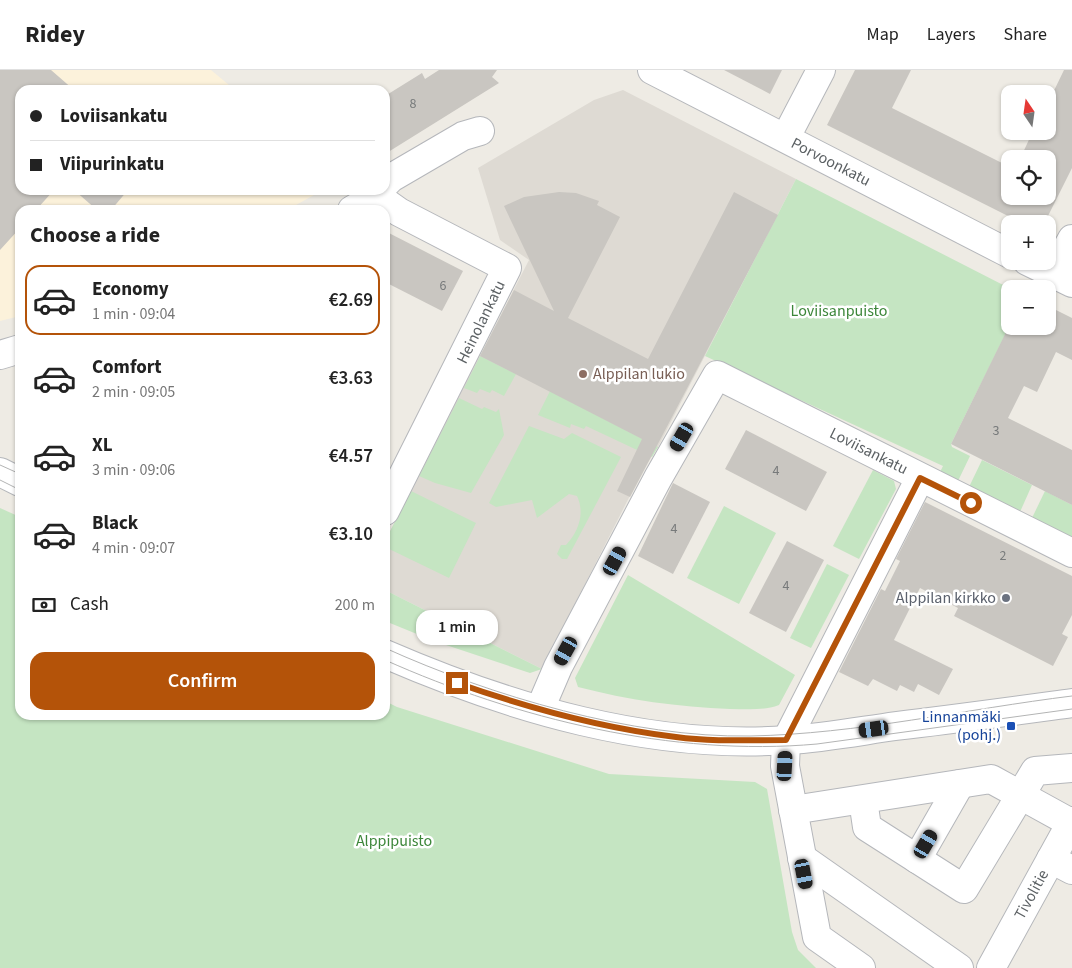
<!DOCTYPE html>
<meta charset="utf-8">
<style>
body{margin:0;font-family:"Source Sans 3",sans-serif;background:#f6f6f6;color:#222;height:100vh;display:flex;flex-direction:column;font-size:19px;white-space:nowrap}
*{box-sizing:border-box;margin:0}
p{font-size:16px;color:#767676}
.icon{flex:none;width:28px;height:28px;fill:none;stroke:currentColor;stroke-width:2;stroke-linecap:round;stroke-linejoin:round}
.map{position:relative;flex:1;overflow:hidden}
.sheet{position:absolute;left:15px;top:135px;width:375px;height:515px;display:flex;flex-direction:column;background:#fff;border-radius:15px;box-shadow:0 1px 4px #0004}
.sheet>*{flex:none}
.guide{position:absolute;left:15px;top:15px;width:375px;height:110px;border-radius:15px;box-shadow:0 1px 4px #0004;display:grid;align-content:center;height:110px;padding:0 15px;background:#fff}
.needle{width:32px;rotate:347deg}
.controls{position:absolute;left:1001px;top:15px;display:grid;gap:10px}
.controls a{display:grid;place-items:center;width:55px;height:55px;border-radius:10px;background:#fff;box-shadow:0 1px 4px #0004;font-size:25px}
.end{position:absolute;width:22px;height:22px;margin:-11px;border:6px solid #b45309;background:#fff;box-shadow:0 0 0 2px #fff}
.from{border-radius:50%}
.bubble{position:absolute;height:35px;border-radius:15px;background:#fff;box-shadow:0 1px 4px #0004;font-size:16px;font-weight:600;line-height:35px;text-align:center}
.car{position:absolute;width:15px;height:30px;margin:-15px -8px;border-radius:6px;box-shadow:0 0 4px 1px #0007;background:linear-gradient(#222 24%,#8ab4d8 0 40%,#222 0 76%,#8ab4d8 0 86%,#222 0)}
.guide b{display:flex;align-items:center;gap:18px;height:48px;font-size:19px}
.guide b+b{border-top:1px solid #e0e0e0}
.guide i{width:12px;height:12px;background:#222}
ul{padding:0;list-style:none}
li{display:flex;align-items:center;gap:15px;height:70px;margin:0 10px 8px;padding:0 5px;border:2px solid transparent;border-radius:15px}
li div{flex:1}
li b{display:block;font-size:19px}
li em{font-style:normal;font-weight:600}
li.selected{border-color:#b45309}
li>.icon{width:45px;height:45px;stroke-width:1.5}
h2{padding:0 15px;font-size:22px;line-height:60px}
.pay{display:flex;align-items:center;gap:12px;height:55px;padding:0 15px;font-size:19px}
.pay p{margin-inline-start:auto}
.cta{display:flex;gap:10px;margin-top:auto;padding:10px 15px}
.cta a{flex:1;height:58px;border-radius:15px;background:#b45309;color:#fff;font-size:20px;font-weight:600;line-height:58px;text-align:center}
header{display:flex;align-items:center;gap:30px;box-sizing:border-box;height:70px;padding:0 25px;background:#fff;border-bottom:1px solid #e0e0e0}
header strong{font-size:24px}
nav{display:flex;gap:28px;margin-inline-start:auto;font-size:18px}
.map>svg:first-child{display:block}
.commercial{fill:#fcf2db}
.education{fill:#dedad3}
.green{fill:#c5e5c2}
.building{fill:#c9c6c1}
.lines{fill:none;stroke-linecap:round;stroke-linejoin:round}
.minor-casing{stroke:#b5b7bb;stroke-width:30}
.minor{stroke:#fff;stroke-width:28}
.tram{stroke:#b3b4b4;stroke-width:1}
.route{stroke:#b45309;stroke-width:6}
.education-dot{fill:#8d6e63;stroke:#fff;stroke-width:2}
.worship-dot{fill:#6b7280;stroke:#fff;stroke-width:2}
.transit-dot{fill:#1a4fb4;stroke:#fff;stroke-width:2}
.labels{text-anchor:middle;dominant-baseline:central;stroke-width:5;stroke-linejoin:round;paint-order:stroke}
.number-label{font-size:14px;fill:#777a7b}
.street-label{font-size:16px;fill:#5c6164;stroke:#fff}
.park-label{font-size:16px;fill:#3c8639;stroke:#fff}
.education-label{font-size:16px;fill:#785e54;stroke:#fff;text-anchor:start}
.worship-label{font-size:16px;fill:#5b616d;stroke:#fff;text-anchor:end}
.transit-label{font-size:16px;fill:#164399;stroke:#fff;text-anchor:end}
</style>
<header>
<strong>Ridey</strong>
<nav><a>Map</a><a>Layers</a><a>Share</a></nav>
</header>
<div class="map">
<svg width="1072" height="898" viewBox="0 0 1072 898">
<rect width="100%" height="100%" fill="#eeebe4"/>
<path class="commercial" d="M0,0h211l24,20h-215v100h303l-36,20h-267v106l-20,5z"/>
<path class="education" d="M623,20l173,89 -138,268 -14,21 -102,201 -157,-79v-49l144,-281 -29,-20 -22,-72 116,-68z"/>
<g class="green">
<path d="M796,109l215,110 -1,36 -59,119 1,3 18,9 -12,25 -18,-9 3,-6 -238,-110z"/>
<path d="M480,286l36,18 -12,22 -12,-6 -2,3 -10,-4 -3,4 -13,-5z"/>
<path d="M550,321l108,56 -6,10 -66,-31 -2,3 -13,-5 -1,4 -32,-13z"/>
<path d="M459,328l23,11 2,-2 12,5 3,-3 5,26 -33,58 -36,-10 -16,-7z"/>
<path d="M529,356l35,13 8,-6 49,24 -54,102h-5l-5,-5 4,-9h5c13,-14 19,-32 11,-49l-8,-2 -32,24 -5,-18 -36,7 -7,-4z"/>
<path d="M982,390l50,25 -12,27 -51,-25z"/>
<path d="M873,400l21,11 2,8 -37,70 -26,-13z"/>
<path d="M411,421l65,32 -27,55 -64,-31v-6z"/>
<path d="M1045,421l27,14v33l-40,-20z"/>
<path d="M724,436l52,27 -37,71 -52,-26z"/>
<path d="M0,438l20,9v198h365v-14l12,6 212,67 146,8 12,7 25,143 6,18 18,18h-816z"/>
<path d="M827,494l22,11 -38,73 -21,-10z"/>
<path d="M628,505l167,100 -16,30c-16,6 -33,4 -49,4 -52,-2 -102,-9 -152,-22l-3,-9z"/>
<path d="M385,520l157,79 -12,4 -96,-32 -49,-20z"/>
</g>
<g class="building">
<path d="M0,0h51l23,20h-54v100h34l-18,20h-16v18l-20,22z"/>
<path d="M439,0h58l-5,7 7,6 -114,71v-58l37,-23 3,6z"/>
<path d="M724,0h58l-12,24z"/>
<path d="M855,0h56l-19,38 118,59v29h38v-37h-28l13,-28h15v-28l16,-33h8v98l-28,56h-20l-197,-99z"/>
<path d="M74,120h54l-17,20h-14z"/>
<path d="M559,122l17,1 23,8 -2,4 23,12 -52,101 80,41 86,-167 44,23 -148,282 -13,-6 25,-52 -162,-83 34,-66 40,21 -50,-105 20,-9z"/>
<path d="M385,161l78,40 -21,40 -57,-29z"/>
<path d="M1048,236l24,12v42l-16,-8 -19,40 -13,-6 -16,32 64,32v55l-121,-61 58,-118h39z"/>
<path d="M746,360l81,42 -21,39 -81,-42z"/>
<path d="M673,413l37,19 -37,72 -35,-18z"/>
<path d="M925,432l147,74v39l-10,19 6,3 -15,29 -99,-50 4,-8 -38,-20 -26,52 59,29 -14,26 -21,-11 -4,8 -14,-7 -3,6 -24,-12 -5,7 -29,-14 42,-83 4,2 15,-30 -4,-2z"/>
<path d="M787,471l37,19 -38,72 -37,-19z"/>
</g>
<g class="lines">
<g class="minor-casing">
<g id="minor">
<path id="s1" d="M652,0l358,184"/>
<path d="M786,67l35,-67"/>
<path d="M385,114l6,-6 72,-42 17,-5"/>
<path d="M375,125l24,17 108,56 -122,243"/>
<path d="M352,140l14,-8 14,-12"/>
<path d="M1027,191l45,22"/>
<path d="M1053,204l19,-35"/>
<path d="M0,285l20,-6"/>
<path d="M0,402l20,10"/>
<path d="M385,584c125,54 265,96 403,86 36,-2 72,-9 108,-14 59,-7 117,-15 176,-23"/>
<path id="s2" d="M540,639l18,-42 100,-189 59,-103 355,178"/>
<path d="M863,730l4,27 97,62 71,-118 37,-3"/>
<path d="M793,740l198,-31 80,44"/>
<path d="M802,788l157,110"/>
<path d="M917,789l43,-75"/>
<path d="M1051,789l21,11"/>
<path d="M861,898l-44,-31 -32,-171 1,-25 134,-263"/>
<path id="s3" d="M991,898l81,-147"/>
</g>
</g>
<use href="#minor" class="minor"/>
<g class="tram">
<path d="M0,395l20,9"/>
<path d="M0,410l20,10"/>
<path d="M385,578c106,48 248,90 365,88 107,-2 216,-27 322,-40"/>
<path d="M385,590c132,59 288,97 432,84l255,-35"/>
</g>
</g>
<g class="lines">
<path class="route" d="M457,613c71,25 144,45 219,54 36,5 74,3 110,3l134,-262 51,25"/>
</g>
<circle class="education-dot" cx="583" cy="304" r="5"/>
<circle class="worship-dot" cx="1006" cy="528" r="5"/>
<rect class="transit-dot" x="1006" y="651" width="10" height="10" rx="2.5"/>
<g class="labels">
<g class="number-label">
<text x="413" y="34">8</text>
<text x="443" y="216">6</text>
<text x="996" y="361">3</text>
<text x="776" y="401">4</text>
<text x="674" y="459">4</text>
<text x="1003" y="486">2</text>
<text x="786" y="516">4</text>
</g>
<g class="street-label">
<text stroke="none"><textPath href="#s1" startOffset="201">Porvoonkatu</textPath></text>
<text transform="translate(481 252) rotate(-64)">Heinolankatu</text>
<text stroke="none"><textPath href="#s2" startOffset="548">Loviisankatu</textPath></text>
<text stroke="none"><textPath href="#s3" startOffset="84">Tivolitie</textPath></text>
</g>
<g class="park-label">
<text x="839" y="241">Loviisanpuisto</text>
<text x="394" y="771">Alppipuisto</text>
</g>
<g class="education-label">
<text x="593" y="304">Alppilan lukio</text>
</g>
<g class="worship-label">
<text x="996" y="528">Alppilan kirkko</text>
</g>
<g class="transit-label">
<text x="1001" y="647">Linnanmäki<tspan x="1001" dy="18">(pohj.)</tspan></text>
</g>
</g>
</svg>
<div class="controls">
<a><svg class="needle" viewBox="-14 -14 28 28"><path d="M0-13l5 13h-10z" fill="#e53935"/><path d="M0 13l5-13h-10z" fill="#767676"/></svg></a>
<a><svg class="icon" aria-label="locate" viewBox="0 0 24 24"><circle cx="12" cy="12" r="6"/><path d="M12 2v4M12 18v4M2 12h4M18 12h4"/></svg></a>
<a>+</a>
<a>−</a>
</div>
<i class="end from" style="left:971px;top:433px"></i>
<i class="end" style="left:457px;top:613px"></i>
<div class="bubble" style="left:416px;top:540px;width:82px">1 min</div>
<i class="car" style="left:682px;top:367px;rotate:210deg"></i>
<i class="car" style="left:615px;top:491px;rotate:29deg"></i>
<i class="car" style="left:566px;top:581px;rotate:209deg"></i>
<i class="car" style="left:874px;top:659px;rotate:262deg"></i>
<i class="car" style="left:785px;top:696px;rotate:3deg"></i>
<i class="car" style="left:926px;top:774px;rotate:30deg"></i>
<i class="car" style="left:804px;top:804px;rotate:169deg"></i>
<div class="guide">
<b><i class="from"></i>Loviisankatu</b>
<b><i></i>Viipurinkatu</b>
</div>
<section class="sheet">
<h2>Choose a ride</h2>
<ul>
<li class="selected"><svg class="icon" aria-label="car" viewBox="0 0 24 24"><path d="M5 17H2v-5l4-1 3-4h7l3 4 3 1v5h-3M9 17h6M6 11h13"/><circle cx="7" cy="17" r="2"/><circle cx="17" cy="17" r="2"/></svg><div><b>Economy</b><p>1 min · 09:04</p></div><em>€2.69</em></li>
<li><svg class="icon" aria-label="car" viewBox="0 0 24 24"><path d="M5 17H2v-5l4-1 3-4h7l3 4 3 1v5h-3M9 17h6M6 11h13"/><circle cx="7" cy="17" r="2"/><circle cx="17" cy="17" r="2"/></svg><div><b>Comfort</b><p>2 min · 09:05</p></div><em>€3.63</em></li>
<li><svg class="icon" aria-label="car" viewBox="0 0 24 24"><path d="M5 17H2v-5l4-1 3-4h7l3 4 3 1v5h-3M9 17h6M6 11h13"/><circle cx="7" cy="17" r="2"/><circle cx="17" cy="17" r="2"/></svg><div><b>XL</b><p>3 min · 09:06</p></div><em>€4.57</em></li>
<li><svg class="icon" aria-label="car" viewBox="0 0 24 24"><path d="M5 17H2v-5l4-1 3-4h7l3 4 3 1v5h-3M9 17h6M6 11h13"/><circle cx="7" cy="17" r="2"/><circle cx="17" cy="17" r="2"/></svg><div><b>Black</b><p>4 min · 09:07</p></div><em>€3.10</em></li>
</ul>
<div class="pay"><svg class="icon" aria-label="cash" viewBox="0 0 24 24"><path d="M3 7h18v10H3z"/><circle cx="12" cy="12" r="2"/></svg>Cash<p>200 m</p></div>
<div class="cta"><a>Confirm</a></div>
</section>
</div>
